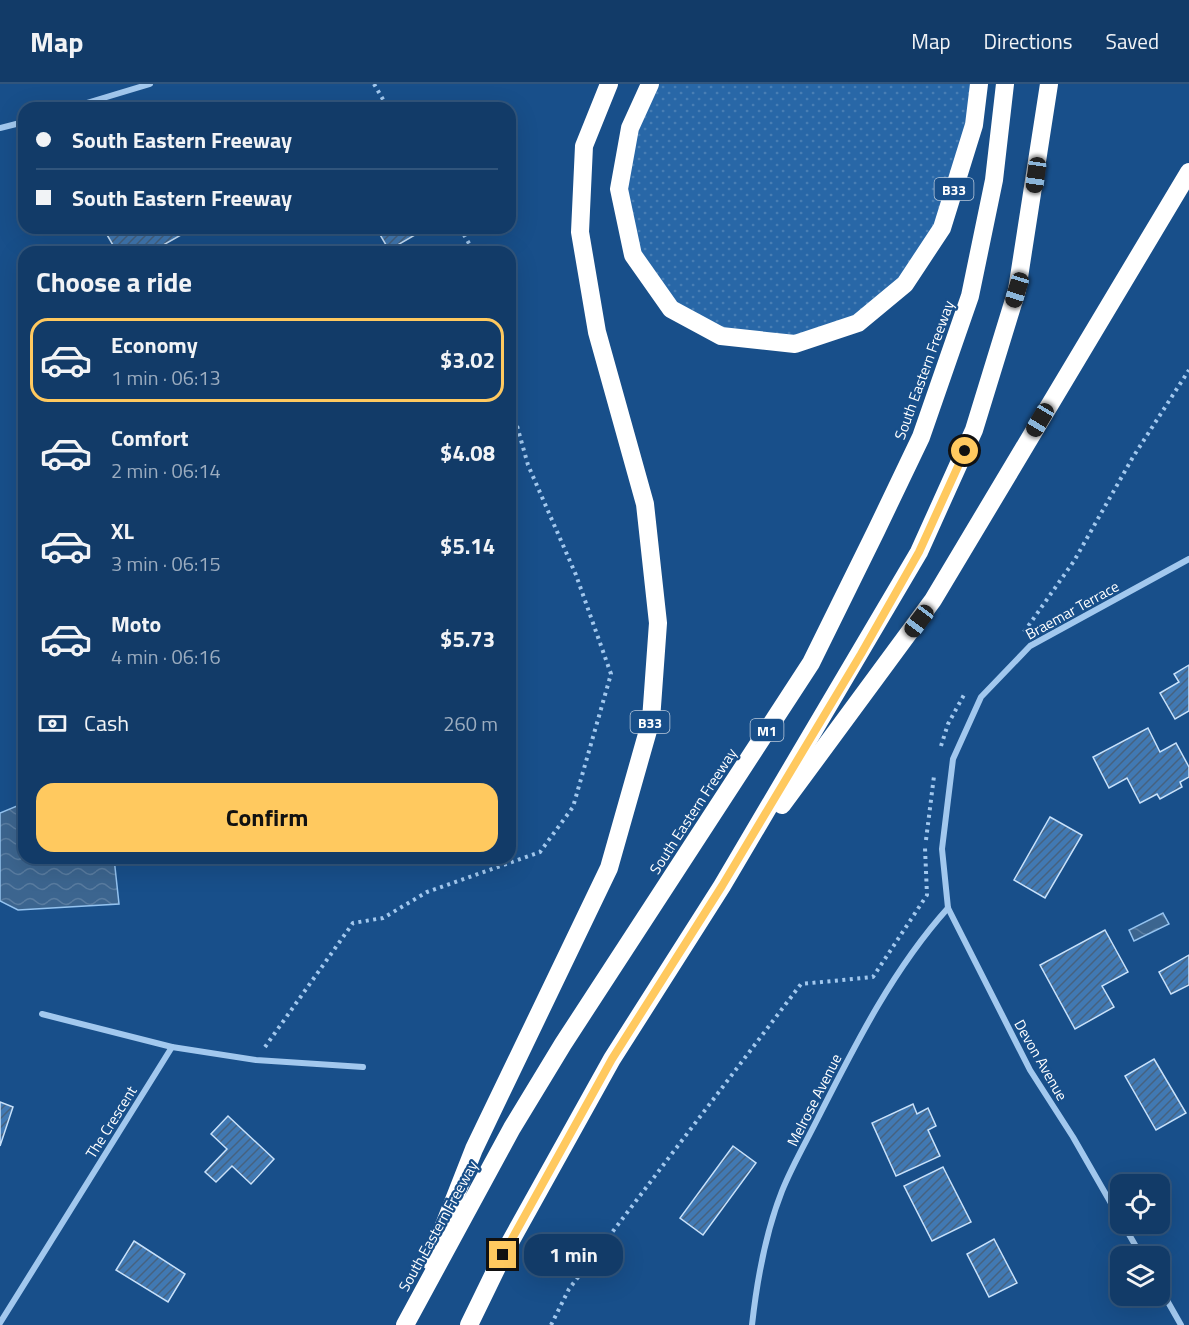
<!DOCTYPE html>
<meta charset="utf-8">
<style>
body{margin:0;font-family:"Titillium Web",sans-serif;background:#1f4671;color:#f1f3f6;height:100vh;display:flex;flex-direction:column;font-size:22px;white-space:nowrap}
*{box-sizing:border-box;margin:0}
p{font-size:20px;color:#9cadc0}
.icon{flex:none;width:33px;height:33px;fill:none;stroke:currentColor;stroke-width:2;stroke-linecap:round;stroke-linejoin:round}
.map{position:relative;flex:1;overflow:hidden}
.panel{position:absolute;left:18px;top:162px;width:498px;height:618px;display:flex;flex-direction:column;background:#123b68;border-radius:18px;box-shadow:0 6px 24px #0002,0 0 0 2px #31557c}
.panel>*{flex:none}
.top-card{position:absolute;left:18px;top:18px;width:498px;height:132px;border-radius:18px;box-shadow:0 6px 24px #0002,0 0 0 2px #31557c;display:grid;align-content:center;height:132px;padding:0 18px;background:#123b68}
.fabs{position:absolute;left:1110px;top:1090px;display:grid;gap:12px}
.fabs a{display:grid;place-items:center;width:60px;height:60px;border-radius:12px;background:#123b68;box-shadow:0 6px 24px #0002,0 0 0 2px #31557c;font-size:30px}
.end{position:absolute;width:27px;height:27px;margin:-14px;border:8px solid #ffc95f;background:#111;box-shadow:0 0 0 3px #111}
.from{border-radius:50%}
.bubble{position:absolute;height:42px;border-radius:18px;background:#123b68;box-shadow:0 6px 24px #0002,0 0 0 2px #31557c;font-size:20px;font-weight:700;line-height:42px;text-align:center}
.car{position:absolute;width:18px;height:36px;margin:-18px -9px;border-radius:8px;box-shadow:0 0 4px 2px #0007;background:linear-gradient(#222 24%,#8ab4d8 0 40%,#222 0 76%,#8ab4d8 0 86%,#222 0)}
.top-card b{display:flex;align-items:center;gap:21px;height:57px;font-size:22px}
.top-card b+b{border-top:2px solid #31557c}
.top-card i{width:15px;height:15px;background:#f1f3f6}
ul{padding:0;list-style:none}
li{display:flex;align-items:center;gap:18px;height:84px;margin:0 12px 9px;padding:0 6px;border:3px solid transparent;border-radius:18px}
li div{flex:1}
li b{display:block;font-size:22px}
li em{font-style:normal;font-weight:700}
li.on{border-color:#ffc95f}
li>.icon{width:54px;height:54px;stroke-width:1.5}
h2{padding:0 18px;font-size:27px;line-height:72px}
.pay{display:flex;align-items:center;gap:15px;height:66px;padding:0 18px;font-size:22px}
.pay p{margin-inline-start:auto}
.primary-button{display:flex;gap:12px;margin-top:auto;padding:12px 18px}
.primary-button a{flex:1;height:69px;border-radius:18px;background:#ffc95f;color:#111;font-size:24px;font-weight:700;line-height:69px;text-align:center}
header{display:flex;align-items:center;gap:36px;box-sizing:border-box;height:84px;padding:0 30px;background:#123b68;border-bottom:2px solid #31557c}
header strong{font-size:28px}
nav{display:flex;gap:33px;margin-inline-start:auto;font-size:21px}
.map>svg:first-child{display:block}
.grass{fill:url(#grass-dots)}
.water{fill:url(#water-waves);stroke:#94c3f0;stroke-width:1.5}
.building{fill:url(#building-hatch);stroke:#c8e1fa;stroke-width:1.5}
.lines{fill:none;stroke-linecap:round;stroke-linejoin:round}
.path{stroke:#a2c8ee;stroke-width:4;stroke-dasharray:3 4.5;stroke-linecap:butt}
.minor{stroke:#a2c8ee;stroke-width:6}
.motorway{stroke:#fff;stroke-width:18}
.route{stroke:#ffc95f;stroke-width:8}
.labels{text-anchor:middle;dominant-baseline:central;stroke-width:4.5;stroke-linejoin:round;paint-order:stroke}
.shield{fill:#184f8a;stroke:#bacadc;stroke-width:1.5}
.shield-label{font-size:14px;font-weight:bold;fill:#fff}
.street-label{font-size:15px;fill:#fff;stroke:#184f8a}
</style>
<header>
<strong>Map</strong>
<nav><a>Map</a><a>Directions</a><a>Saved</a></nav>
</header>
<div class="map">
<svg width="1189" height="1241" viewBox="0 0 1189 1241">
<defs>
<pattern id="grass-dots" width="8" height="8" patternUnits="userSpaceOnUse" patternTransform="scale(1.5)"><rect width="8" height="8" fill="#2867a7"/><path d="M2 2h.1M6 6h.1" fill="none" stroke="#487eb4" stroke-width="1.8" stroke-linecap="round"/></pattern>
<pattern id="water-waves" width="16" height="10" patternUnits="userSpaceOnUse" patternTransform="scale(1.5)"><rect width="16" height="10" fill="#3c658f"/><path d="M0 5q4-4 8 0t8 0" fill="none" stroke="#597ca0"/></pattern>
<pattern id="building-hatch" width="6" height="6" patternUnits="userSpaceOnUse" patternTransform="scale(1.5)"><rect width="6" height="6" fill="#4179b3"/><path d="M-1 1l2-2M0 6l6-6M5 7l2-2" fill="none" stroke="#466280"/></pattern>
</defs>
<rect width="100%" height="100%" fill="#184f8a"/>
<path class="grass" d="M650,0h329l-37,144 -37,56 -47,39 -63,21 -74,-8 -50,-27 -38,-54 -14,-66z"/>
<g class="water">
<path d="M24,719v55h90l5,46 -101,6 -18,-9v-88z"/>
<path d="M1163,829l6,11 -35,17 -5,-11z"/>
</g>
<g class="building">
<path d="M510,58l6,21 -6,1z"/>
<path d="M103,144h83l2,3 -37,21h-15l-3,-6 -16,6z"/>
<path d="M376,144h51l-38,22z"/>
<path d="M485,144h21l-20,5z"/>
<path d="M1189,581v46l-14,8 -15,-26 19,-11 -5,-8z"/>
<path d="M1148,644l12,24 16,-9 13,24v10l-9,5 2,5 -22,12 -3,-5 -17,9 -13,-25 -18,10 -16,-31z"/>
<path d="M1050,733l32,18 -37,63 -31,-18z"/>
<path d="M1105,846l23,42 -26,14 12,21 -39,22 -35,-64z"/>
<path d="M1189,871v30l-18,9 -12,-22z"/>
<path d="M1154,975l32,54 -30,17 -31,-54z"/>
<path d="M0,1018l13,5 -13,39z"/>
<path d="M913,1020l4,10 11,-6 8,18 -8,4 12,26 -44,20 -24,-53z"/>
<path d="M228,1032l46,43 -23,25 -19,-18 -16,16 -11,-10 22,-23 -16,-15z"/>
<path d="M733,1062l23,17 -53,72 -23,-17z"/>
<path d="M943,1083l28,55 -39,19 -28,-55z"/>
<path d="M994,1155l23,44 -28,14 -22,-43z"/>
<path d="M134,1157l51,33 -17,28 -52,-32z"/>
</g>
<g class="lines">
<g class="path">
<path d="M374,0l14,24"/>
<path d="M460,144l14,24"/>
<path d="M1024,548l50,-71 59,-104 56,-87"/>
<path d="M941,662l7,-22 17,-31"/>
<path d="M926,756l8,-64"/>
<path d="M265,963l88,-124 30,-5 44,-26 113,-40 33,-45 38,-133 -35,-99 -48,-110 -18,-64"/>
<path d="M551,1241l18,-36 232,-305 72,-7 54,-82 -2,-47"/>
</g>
<g class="minor">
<path d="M70,24l80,-24"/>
<path d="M0,44l24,-6"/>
<path d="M172,963l84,13 107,7"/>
<path d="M1120,1135l-47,-82 -43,-67 -82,-162 -6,-59 11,-90 28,-62 49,-51 159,-87"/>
<path d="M1123,1140l19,33"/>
<path d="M1160,1204l21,37"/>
<path d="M0,1239l172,-276 -130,-33"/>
<path d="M752,1241c5,-45 13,-91 30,-134 10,-25 24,-49 36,-73 37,-73 75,-149 130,-210"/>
</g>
<g class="motorway">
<path d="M650,0l-20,44 -11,61 14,66 38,54 50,27 74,8 63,-21 47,-39 37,-56 32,-103 5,-41"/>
<path d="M782,721l151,-205 256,-428"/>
<path d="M430,1177l44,-112 135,-281 42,-148 7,-97 -13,-119 -48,-172 -17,-100 4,-86 25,-62"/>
<path d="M405,1241l107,-197 51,-84 248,-381 65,-132 45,-94 49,-141 24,-116 11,-96"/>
<path d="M469,1241l34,-70 109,-196 110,-173 197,-334 55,-122 43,-140 32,-206"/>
</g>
</g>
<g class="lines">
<path class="route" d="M503,1171l109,-196 110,-173 139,-232 58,-102 46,-101"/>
</g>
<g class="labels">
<g class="shield">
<rect x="934.5" y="94" width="39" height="22" rx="4.5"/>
<rect x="630.5" y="627" width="39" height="22" rx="4.5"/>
<rect x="750.5" y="635" width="33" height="22" rx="4.5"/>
</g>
<g class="shield-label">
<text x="954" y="105">B33</text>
<text x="650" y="638">B33</text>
<text x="767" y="646">M1</text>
</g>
<g class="street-label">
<text transform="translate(924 286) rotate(-70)">South Eastern Freeway</text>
<text transform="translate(1072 526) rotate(-29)">Braemar Terrace</text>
<text transform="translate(693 727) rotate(-57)">South Eastern Freeway</text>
<text transform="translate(1041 976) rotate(60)">Devon Avenue</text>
<text transform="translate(814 1016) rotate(-63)">Melrose Avenue</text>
<text transform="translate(111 1038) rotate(-58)">The Crescent</text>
<text transform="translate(438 1142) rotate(-61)">South Eastern Freeway</text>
</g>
</g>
</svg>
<div class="fabs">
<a><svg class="icon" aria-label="locate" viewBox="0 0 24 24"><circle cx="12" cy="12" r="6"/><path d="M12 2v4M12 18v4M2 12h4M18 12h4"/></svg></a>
<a><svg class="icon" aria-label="layers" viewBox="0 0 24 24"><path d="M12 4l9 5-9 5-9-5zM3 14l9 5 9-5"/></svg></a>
</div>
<i class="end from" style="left:965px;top:367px"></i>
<i class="end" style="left:503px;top:1171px"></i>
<div class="bubble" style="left:524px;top:1150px;width:99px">1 min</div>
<i class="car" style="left:1036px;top:91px;rotate:188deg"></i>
<i class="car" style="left:1017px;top:206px;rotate:197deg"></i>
<i class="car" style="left:1040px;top:336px;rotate:211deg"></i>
<i class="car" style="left:919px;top:537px;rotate:217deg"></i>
<div class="top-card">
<b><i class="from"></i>South Eastern Freeway</b>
<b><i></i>South Eastern Freeway</b>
</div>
<section class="panel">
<h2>Choose a ride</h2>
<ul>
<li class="on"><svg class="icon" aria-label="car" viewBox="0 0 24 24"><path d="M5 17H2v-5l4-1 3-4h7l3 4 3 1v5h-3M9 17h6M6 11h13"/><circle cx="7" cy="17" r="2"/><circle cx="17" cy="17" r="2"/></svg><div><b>Economy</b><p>1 min · 06:13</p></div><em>$3.02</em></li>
<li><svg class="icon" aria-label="car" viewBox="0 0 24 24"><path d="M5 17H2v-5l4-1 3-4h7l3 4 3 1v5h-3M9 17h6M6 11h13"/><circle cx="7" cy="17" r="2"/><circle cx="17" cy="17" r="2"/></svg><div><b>Comfort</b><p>2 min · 06:14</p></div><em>$4.08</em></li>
<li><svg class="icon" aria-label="car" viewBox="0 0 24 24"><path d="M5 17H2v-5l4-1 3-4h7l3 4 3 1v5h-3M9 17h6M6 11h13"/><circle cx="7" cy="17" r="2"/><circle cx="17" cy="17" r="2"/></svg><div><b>XL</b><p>3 min · 06:15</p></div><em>$5.14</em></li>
<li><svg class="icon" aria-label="car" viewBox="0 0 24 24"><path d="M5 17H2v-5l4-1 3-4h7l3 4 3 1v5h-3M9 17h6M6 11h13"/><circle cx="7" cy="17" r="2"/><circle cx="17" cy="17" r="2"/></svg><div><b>Moto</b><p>4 min · 06:16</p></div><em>$5.73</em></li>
</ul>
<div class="pay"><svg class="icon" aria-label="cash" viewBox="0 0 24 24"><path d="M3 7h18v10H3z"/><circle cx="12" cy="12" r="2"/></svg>Cash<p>260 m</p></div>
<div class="primary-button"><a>Confirm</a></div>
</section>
</div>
